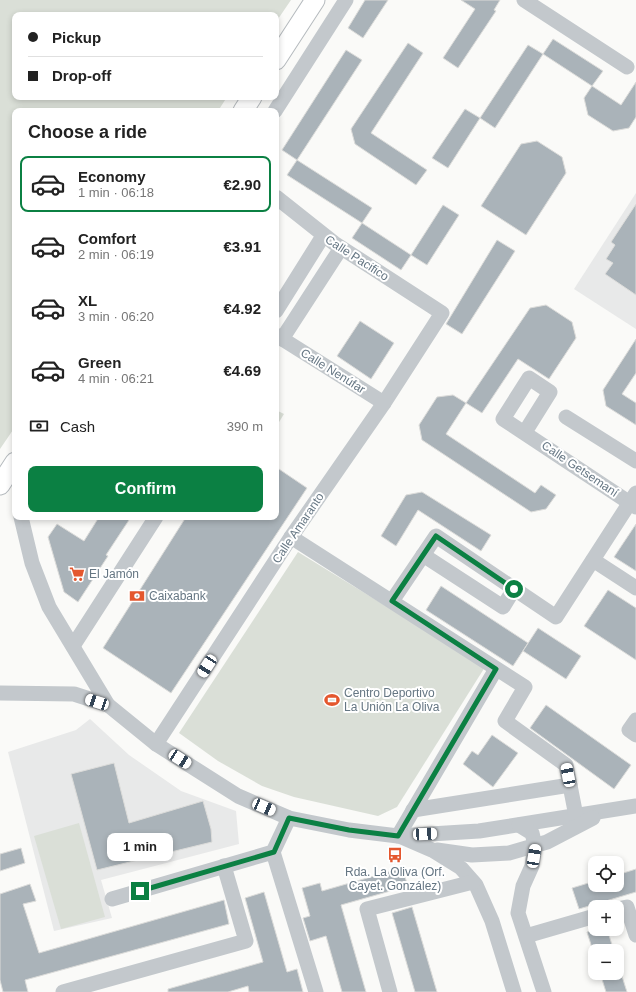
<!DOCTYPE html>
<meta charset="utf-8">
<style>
body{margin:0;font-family:Arial,sans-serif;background:#f6f6f6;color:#222;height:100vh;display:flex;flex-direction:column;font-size:15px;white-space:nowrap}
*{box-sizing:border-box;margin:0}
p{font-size:13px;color:#767676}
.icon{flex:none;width:22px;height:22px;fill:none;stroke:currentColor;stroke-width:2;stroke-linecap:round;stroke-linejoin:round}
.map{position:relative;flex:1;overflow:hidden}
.details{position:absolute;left:12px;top:108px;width:267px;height:412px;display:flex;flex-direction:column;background:#fff;border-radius:8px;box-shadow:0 2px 6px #0003}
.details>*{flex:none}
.guide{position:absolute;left:12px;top:12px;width:267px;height:88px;border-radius:8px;box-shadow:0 2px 6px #0003;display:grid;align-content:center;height:88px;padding:0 16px;background:#fff}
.fabs{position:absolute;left:588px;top:856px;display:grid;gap:8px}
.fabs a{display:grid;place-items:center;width:36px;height:36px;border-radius:8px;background:#fff;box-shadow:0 2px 6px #0003;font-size:20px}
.end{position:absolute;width:18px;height:18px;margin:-9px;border:5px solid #0b8043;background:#fff;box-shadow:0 0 0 2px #fff}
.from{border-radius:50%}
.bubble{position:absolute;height:28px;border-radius:8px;background:#fff;box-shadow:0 2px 6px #0003;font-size:13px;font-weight:700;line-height:28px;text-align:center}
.car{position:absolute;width:12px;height:24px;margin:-12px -6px;border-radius:5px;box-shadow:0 0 3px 1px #0007;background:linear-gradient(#fff 24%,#345 0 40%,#fff 0 76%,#345 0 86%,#fff 0)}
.guide b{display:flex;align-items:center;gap:14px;height:38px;font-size:15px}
.guide b+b{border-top:1px solid #e0e0e0}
.guide i{width:10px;height:10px;background:#222}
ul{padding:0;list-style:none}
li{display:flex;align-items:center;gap:12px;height:56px;margin:0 8px 6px;padding:0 8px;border:2px solid transparent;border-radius:8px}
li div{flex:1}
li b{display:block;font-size:15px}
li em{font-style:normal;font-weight:700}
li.current{border-color:#0b8043}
li>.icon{width:36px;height:36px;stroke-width:1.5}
h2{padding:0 16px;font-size:18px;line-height:48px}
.pay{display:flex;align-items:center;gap:10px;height:44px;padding:0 16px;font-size:15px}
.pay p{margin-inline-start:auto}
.button{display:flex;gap:8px;margin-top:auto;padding:8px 16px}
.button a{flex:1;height:46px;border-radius:8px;background:#0b8043;color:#fff;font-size:16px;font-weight:700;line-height:46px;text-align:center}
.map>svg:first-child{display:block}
.built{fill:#e8e9e9}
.green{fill:#dadfd7}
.building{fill:#aab3b9;stroke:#dcdcda}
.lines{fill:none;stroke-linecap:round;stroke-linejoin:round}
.major-casing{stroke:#b5babe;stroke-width:21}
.minor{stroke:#c3c8cc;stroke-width:15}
.major{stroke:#fff;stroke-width:19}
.route{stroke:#0b8043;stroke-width:5}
.labels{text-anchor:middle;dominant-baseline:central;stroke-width:4;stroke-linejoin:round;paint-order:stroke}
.street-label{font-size:12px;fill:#657683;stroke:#fff}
.poi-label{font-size:12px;fill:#657683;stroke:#fff;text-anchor:start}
</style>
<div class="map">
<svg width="636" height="992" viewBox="0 0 636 992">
<rect width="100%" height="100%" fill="#fafaf8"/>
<g class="built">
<path d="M636,193v136l-62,-40z"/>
<path d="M90,719l39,36 52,36 55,20 3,33 -138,36 11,38 -58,13 -46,-179 68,-22z"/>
</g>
<g class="green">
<path d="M0,0h291l-15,22v-7h-261v82h212l-9,14h-203v316l-15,22z"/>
<path d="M276,410l8,4 -8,13z"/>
<path d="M298,552l187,115 -88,140 -19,9 -84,-19 -32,-11 -44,-25 -39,-28z"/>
<path d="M79,823l26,94 -44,12 -27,-93z"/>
</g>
<g class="building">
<path d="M365,0h23l-25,38 -15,-10z"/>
<path d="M461,0h39l-6,10 2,1 -38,57 -15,-10 32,-49z"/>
<path d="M553,39l50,32 -11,15 -49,-32z"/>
<path d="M408,43l15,10 -52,80 56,37 -11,15 -61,-41 -4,-15z"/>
<path d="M528,45l15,9 -48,74 -15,-10z"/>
<path d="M346,50l16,10 -65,100 75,48 -10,15 -75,-48 10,-15 -15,-10z"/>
<path d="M636,82v35l-7,11 -16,3 -25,-16 -4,-17 8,-12 29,19z"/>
<path d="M465,109l15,9 -32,50 -16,-10z"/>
<path d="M537,141l25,16 4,16 -40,62 -45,-29 40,-62z"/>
<path d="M636,204v91l-31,-21 8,-11 -7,-4 9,-14 -4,-3z"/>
<path d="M443,205l16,10 -32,50 -16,-10z"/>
<path d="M362,223l49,32 -10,15 -49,-32z"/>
<path d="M497,240l18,11 -53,83 -16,-10z"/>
<path d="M546,305l26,17 4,16 -27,41 -31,-20 -36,54 -16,-10 64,-95z"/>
<path d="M360,321l34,22 -23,36 -34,-23z"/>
<path d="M636,339v34l-14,21 14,9v22l-30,-19 -3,-16z"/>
<path d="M453,395l13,8 -20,31 89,59 6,-8 15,10 -10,14 -15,3 -109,-72 -3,-15 18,-28z"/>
<path d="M276,467l31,21 -136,205 -68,-45 83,-131h90z"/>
<path d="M422,492l69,43 -10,16 -63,-41 -22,36 -15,-10 25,-41z"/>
<path d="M99,517h32l-25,38 2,1 -30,46 -14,-10 -16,-55 9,-13 27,17z"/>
<path d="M636,524v47l-22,-14z"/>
<path d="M441,586l87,57 -15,23 -87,-56z"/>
<path d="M608,590l28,18v52l-52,-34z"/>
<path d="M538,628l43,28 -15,23 -43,-28z"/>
<path d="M546,705l85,60 -17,24 -84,-61z"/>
<path d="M492,735l26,18 -25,34 -30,-23 9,-13 6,4z"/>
<path d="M114,763l15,60 74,-22 8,28 1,13 -115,28 -26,-96z"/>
<path d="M21,848l4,15 -25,8v-17z"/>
<path d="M402,868l6,18 -67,19 25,87h-24l-16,-56 -16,5 -7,-23 7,-2 -8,-28 18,-5 2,8z"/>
<path d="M636,869v23l-57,17 -7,-21 23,-7v4h22v-10z"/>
<path d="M30,884l6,17 -13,3 16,49 185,-53 5,24 -204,56 3,12h-25l-3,-12v-86z"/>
<path d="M264,892l23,80 10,-3 6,23h-54l-1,-6 -20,6h-60v-3l95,-27 -18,-64z"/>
<path d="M412,907l25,85h-22l-23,-79z"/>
<path d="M598,929h9l7,22h-21l-6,-19z"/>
<path d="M600,973h21l6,19h-21z"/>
</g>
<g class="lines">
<g class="major-casing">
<g id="major">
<path d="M276,60l39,-60"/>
<path d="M243,111l9,-14"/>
<path d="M0,485l15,-23"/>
</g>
</g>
<g class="minor">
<path d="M524,0l103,67"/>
<path d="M275,111l71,-111"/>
<path d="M276,311l47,-75"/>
<path d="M276,335l108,68"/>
<path d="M282,339l59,-91"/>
<path d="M566,417l70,44"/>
<path d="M525,432l25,-40 -21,-14 -26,41 133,88"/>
<path d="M21,517l11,46 17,44 59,98 48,39 82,52 51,22 60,12 49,6 81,-5 157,-25"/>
<path d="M291,537l234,150 -20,34 61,44 10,51"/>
<path d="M423,555l80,52 11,-18"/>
<path d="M593,560l43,28"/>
<path d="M392,601l44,-65 120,81 80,-124"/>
<path d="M73,646l83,-129"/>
<path d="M0,693l74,1 34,11"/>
<path d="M636,720l-7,10 7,5"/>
<path d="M156,744l135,-207 93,-134 58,-90 -108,-70 -58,-46"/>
<path d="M413,810l157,-25"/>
<path d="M519,825l13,8 3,12 -3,21 -9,20 -5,27 26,79"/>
<path d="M398,836l98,-167"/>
<path d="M402,837l30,13 29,18 15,17 16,36 22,71"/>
<path d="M437,850l35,5 37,-2 38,-11 46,-24"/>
<path d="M273,852l43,140"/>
<path d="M112,899l161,-47 16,-34"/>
<path d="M617,909l10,-2 9,28"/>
<path d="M526,936l69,-20"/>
<path d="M63,992l183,-51 -22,-75"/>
<path d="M390,992l-23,-83 106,-27"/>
</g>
<use href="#major" class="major"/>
</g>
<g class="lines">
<path class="route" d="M140,891l134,-39 15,-34 60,12 49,6 98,-167 -104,-68 44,-65 78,53"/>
</g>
<defs>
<g id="supermarket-bare" transform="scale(1.2)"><path d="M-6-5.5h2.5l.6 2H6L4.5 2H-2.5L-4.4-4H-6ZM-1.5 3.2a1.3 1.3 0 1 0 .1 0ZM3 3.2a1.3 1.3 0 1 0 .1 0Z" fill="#e4572e" stroke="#fff" stroke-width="2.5" paint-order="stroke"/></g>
<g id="bank-bare" transform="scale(1.2)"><path d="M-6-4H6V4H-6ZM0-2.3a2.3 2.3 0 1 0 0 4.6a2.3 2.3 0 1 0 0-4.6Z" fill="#e4572e" stroke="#fff" stroke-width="2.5" paint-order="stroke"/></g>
<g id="stadium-bare" transform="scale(1.2)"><path d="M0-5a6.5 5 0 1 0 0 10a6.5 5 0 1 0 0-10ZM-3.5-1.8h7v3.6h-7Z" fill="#e4572e" stroke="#fff" stroke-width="2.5" paint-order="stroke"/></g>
<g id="bus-bare" transform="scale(1.2)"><path d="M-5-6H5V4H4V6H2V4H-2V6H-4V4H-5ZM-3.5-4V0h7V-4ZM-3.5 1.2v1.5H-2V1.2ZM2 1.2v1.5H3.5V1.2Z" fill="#e4572e" stroke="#fff" stroke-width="2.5" paint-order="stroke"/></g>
</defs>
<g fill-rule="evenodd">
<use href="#supermarket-bare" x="77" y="574"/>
<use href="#bank-bare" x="137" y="596"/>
<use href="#stadium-bare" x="332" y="700"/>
<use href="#bus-bare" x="395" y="855"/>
</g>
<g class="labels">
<g class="street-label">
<text transform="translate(357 258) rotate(33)">Calle Pacifico</text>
<text transform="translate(333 371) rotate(32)">Calle Nenúfar</text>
<text transform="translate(580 469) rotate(34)">Calle Getsemaní</text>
<text transform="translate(298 528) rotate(-56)">Calle Amaranto</text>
</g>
<g class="poi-label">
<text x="89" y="574">El Jamón</text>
<text x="149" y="596">Caixabank</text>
<text x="344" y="693">Centro Deportivo<tspan x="344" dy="14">La Unión La Oliva</tspan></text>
<text x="395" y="872" text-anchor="middle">Rda. La Oliva (Orf.<tspan x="395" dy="14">Cayet. González)</tspan></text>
</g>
</g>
</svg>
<div class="fabs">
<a><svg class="icon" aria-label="locate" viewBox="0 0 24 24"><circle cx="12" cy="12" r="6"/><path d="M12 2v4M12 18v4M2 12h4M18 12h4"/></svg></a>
<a>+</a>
<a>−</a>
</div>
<i class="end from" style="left:514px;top:589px"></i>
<i class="end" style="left:140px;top:891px"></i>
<div class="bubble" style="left:107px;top:833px;width:66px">1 min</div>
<i class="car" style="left:207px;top:666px;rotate:213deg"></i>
<i class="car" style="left:97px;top:702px;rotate:288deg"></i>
<i class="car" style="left:180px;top:759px;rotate:123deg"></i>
<i class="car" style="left:568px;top:775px;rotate:349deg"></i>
<i class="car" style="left:264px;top:807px;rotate:113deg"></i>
<i class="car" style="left:425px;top:834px;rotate:87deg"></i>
<i class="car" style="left:534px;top:856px;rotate:9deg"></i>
<div class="guide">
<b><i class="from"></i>Pickup</b>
<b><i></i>Drop-off</b>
</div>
<section class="details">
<h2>Choose a ride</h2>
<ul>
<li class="current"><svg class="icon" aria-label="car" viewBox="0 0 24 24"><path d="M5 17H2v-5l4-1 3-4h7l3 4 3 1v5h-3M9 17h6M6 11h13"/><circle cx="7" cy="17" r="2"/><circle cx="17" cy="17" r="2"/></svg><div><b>Economy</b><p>1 min · 06:18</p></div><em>€2.90</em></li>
<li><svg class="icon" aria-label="car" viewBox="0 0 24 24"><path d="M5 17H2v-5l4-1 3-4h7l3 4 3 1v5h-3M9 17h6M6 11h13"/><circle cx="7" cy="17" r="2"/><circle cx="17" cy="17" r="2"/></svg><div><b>Comfort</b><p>2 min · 06:19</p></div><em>€3.91</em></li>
<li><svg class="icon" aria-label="car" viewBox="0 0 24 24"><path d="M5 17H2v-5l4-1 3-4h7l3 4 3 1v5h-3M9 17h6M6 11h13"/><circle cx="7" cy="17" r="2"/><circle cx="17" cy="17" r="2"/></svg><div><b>XL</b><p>3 min · 06:20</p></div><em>€4.92</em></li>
<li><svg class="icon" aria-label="car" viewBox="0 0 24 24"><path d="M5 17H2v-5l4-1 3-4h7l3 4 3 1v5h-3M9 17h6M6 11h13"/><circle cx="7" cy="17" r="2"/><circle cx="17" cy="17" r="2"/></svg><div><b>Green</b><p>4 min · 06:21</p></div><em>€4.69</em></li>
</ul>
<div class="pay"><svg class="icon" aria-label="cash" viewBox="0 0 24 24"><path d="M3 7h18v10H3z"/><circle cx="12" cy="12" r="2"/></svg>Cash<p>390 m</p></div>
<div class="button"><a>Confirm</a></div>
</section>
</div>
